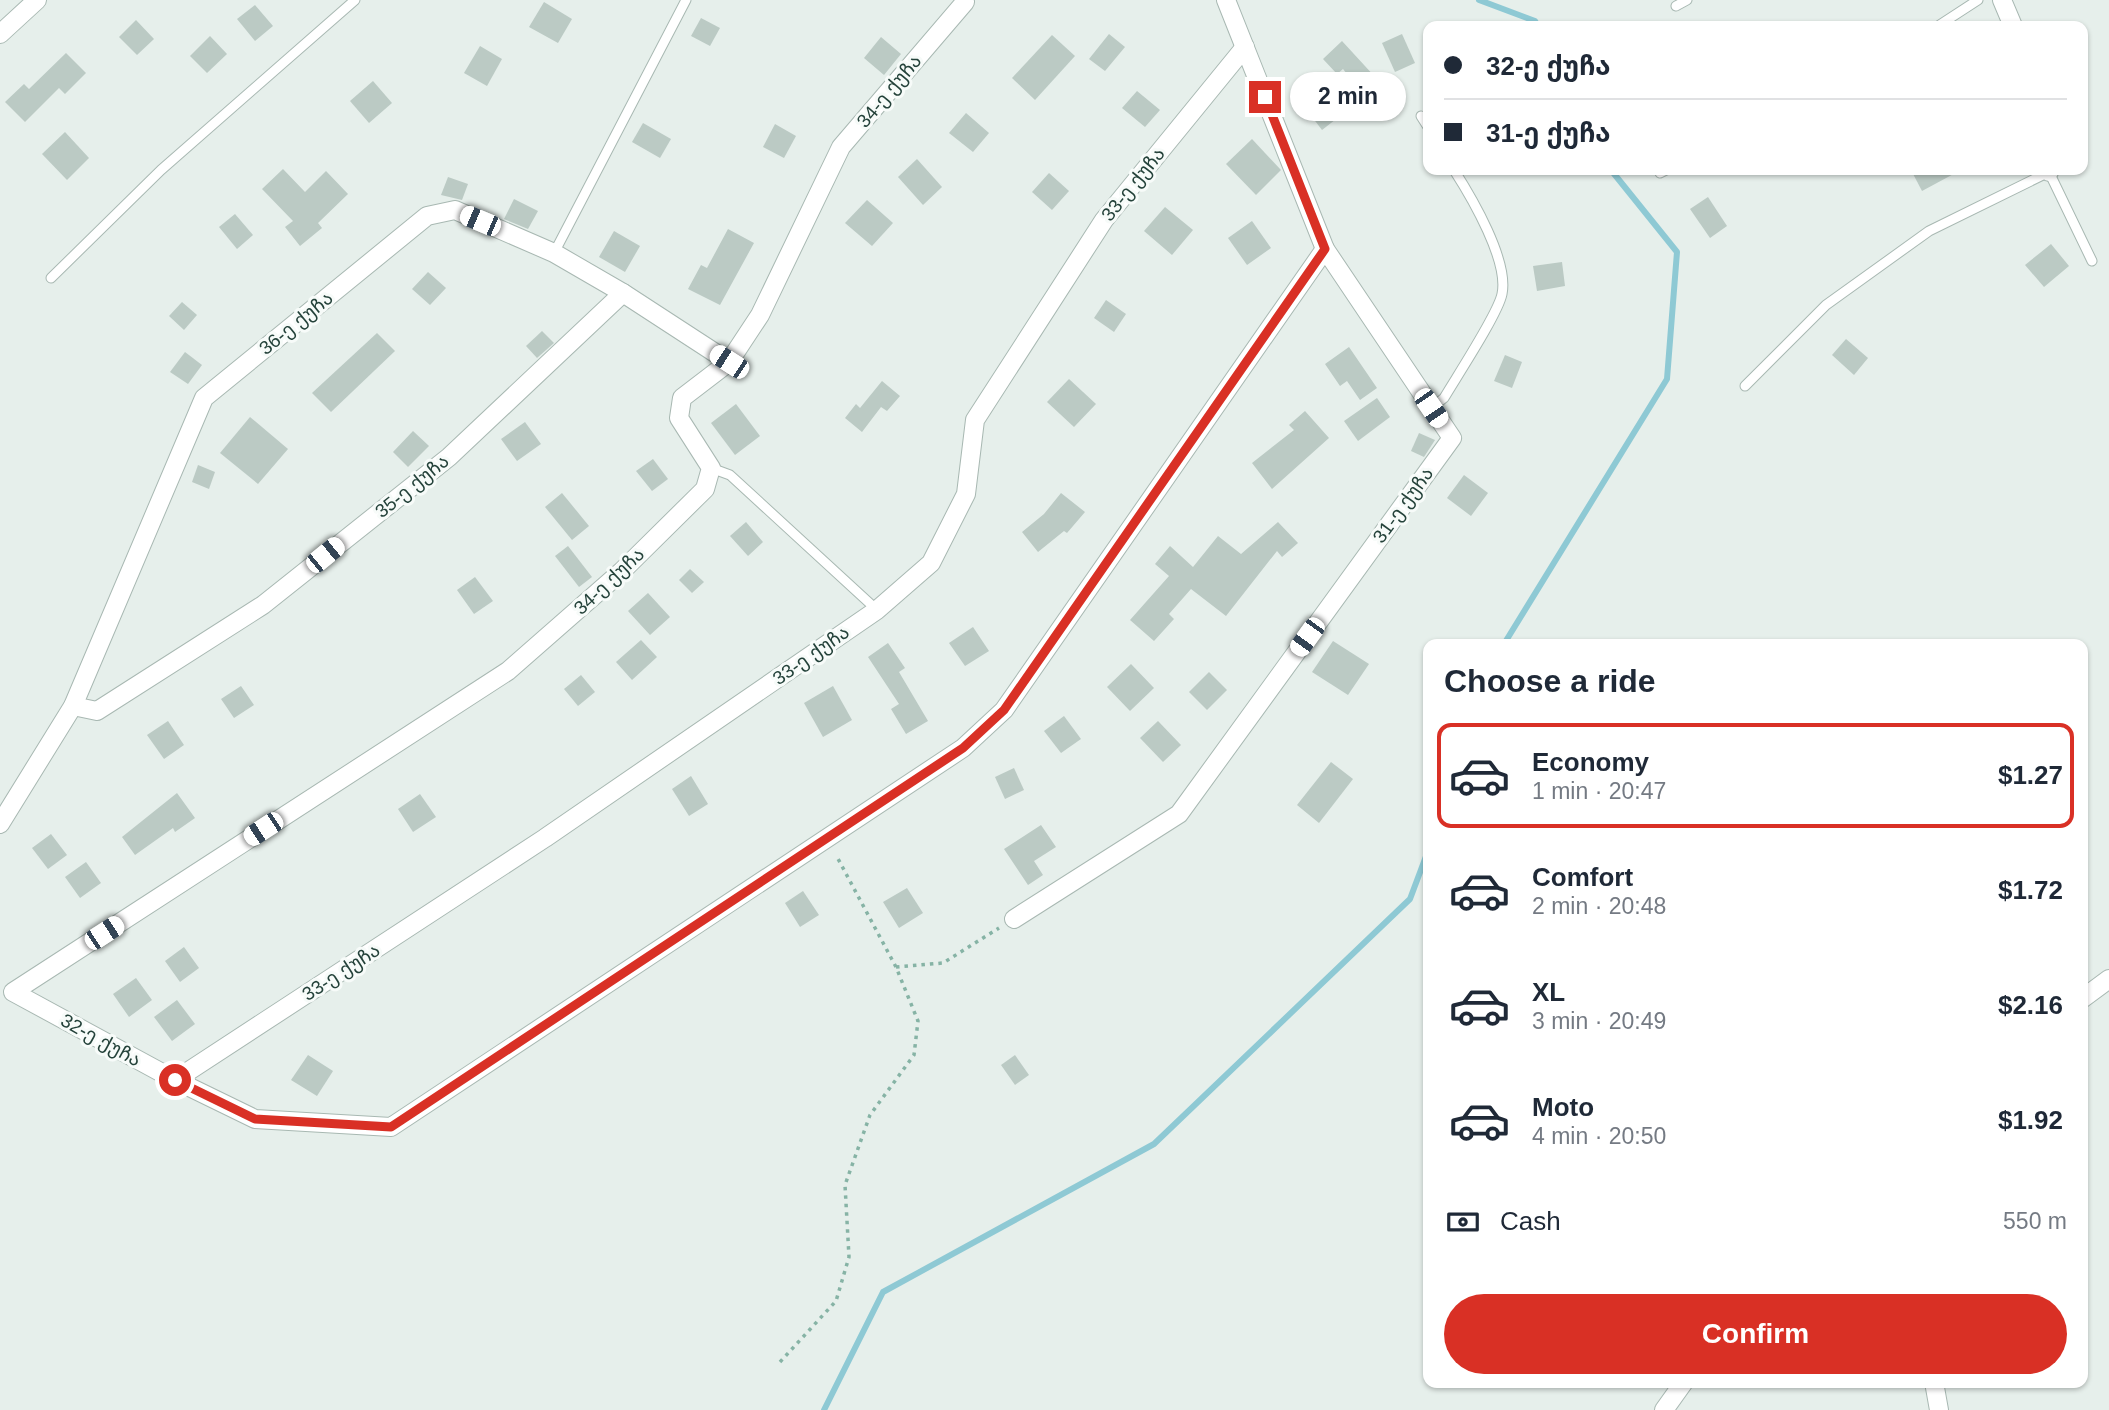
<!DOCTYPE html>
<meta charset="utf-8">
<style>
body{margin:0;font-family:Arial,"Noto Sans Georgian",sans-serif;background:#f2f2f3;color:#1f2937;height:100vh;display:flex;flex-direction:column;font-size:26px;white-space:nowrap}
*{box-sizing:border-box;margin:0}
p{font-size:23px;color:#747a83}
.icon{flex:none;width:38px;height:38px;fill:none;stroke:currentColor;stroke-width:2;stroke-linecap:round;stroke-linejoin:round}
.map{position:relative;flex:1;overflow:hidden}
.details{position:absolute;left:1423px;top:639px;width:665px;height:749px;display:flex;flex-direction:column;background:#fff;border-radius:14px;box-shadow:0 2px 5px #0004}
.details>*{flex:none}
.top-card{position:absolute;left:1423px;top:21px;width:665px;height:154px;border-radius:14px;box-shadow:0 2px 5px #0004;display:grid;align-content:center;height:154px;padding:0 21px;background:#fff}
.end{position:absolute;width:32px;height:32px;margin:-16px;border:9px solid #d93025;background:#fff;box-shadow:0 0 0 4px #fff}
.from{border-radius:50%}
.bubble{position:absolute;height:49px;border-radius:24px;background:#fff;box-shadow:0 2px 5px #0004;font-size:23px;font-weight:700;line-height:49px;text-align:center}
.car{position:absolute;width:21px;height:42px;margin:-21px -10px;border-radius:9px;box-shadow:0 0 5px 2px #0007;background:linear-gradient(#fff 24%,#345 0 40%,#fff 0 76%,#345 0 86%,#fff 0)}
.top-card b{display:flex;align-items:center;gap:24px;height:66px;font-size:26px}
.top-card b+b{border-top:2px solid #e0e1e3}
.top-card i{width:18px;height:18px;background:#1f2937}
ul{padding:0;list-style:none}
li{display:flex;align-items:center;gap:21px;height:105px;margin:0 14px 10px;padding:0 7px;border:4px solid transparent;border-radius:14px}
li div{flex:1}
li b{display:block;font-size:26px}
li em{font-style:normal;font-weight:700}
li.current{border-color:#d93025}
li>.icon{width:63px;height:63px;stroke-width:1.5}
h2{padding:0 21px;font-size:32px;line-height:84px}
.pay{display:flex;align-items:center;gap:18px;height:77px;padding:0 21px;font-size:26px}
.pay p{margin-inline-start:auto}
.button{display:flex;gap:14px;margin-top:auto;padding:14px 21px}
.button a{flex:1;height:80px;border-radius:42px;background:#d93025;color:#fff;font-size:28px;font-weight:700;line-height:80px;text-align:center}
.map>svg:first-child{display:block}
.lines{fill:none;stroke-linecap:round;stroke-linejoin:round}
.stream{stroke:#8ec9d4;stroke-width:6}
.building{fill:#bbcac4}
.service-casing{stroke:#a8b8b2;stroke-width:11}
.minor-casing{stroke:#a8b8b2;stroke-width:20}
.path{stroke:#86b3a5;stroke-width:3.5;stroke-dasharray:3.5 5;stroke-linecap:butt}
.service{stroke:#fff;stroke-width:9}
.minor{stroke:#fff;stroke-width:18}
.route{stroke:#d93025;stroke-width:9}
.labels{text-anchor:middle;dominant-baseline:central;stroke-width:6;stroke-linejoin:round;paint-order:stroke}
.street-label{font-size:19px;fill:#24423a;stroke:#f7fbf9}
</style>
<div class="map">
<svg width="2109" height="1410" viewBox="0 0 2109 1410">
<rect width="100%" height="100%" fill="#e6efeb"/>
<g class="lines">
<g class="stream">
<path d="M1479,0l56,21 3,5"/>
<path d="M1504,644l163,-265 10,-127 -66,-82"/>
<path d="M824,1410l59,-118 271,-148 256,-245 18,-48"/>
</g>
</g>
<g class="building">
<path d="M544,2l28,17 -14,24 -29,-16z"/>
<path d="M255,5l18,21 -18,15 -18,-22z"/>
<path d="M701,18l19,10 -10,18 -19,-10z"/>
<path d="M136,20l18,19 -17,16 -18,-18z"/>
<path d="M1109,34l16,13 -20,24 -16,-12z"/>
<path d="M1402,34l13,29 -20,9 -13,-29z"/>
<path d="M1052,35l23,21 -40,44 -23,-22z"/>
<path d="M210,36l17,18 -20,19 -17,-17z"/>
<path d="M881,37l20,17 -17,21 -20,-17z"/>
<path d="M1342,41l45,49 -17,13 -27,-34 -6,5 -14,-15z"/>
<path d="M480,46l22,13 -15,27 -23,-13z"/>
<path d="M66,53l20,20 -21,21 -6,-6 -34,34 -20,-20 19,-18 5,5z"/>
<path d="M373,81l19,22 -23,20 -19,-22z"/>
<path d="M1137,91l23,19 -15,17 -23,-19z"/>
<path d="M1324,96l16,20 -18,14 -16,-21z"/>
<path d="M966,113l23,20 -16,19 -24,-19z"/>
<path d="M643,123l28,16 -11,19 -28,-16z"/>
<path d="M775,124l21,12 -12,22 -21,-11z"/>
<path d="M65,132l24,26 -22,22 -25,-26z"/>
<path d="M1252,139l29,31 -25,25 -30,-31z"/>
<path d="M917,159l25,28 -19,18 -25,-28z"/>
<path d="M283,169l22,23 21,-21 22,23 -30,29 4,5 -22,18 -15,-19 8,-6 -31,-32z"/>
<path d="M1911,170h50l-39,21z"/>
<path d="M1049,173l20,18 -17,19 -20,-18z"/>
<path d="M448,177l20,7 -6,16 -21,-5z"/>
<path d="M1708,197l19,29 -17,12 -20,-29z"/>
<path d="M514,199l24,12 -10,18 -24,-10z"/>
<path d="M867,200l26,23 -21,23 -27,-23z"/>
<path d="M1165,207l28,23 -21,25 -28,-24z"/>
<path d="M235,214l18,21 -16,14 -18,-22z"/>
<path d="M1252,221l19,27 -24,17 -19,-27z"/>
<path d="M728,229l26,14 -34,62 -32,-16 13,-24 6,3z"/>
<path d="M614,231l26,15 -15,26 -26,-15z"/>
<path d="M2051,244l18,22 -25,21 -19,-22z"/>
<path d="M1562,262l3,24 -28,5 -4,-25z"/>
<path d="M428,272l18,16 -16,17 -18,-16z"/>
<path d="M1106,300l20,14 -12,18 -20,-14z"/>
<path d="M182,302l15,13 -13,15 -15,-14z"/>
<path d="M542,331l12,12 -17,15 -11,-12z"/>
<path d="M377,333l18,18 -64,61 -19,-19z"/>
<path d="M1846,339l22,19 -14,17 -22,-20z"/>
<path d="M1349,347l28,41 -17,12 -13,-19 -7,5 -15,-22z"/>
<path d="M185,352l17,13 -14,19 -18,-12z"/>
<path d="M1505,355l17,7 -10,26 -18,-7z"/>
<path d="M1069,379l27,25 -22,23 -27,-25z"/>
<path d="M882,381l18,15 -13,15 -6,-4 -19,25 -17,-14 11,-14 4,4z"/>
<path d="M1377,398l13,19 -32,24 -14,-20z"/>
<path d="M736,404l24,32 -25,19 -24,-32z"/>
<path d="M1305,411l24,27 -57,51 -20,-26 42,-33 -5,-5z"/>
<path d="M250,417l38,32 -30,35 -38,-31z"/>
<path d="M525,422l16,22 -24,17 -16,-22z"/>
<path d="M413,431l16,15 -21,21 -15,-15z"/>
<path d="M1419,433l16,7 -11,17 -13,-6z"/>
<path d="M653,459l15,20 -16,12 -16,-20z"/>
<path d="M198,465l17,7 -6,17 -17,-7z"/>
<path d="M1464,475l24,18 -17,23 -24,-18z"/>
<path d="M562,493l27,33 -17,14 -27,-33z"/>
<path d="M1061,493l24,19 -18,21 -3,-2 -26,21 -16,-20 22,-18z"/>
<path d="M746,522l17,20 -15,14 -18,-20z"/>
<path d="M1278,522l20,21 -16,14 -5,-6 -51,65 -35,-27 -22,25 5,5 -20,22 -24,-21 39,-44 -14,-12 15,-18 23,21 25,-31 23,18z"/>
<path d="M568,546l24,31 -13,10 -24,-31z"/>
<path d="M690,569l14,13 -12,11 -13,-13z"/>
<path d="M475,577l18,24 -19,13 -17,-24z"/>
<path d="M648,593l22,24 -20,18 -22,-24z"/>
<path d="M973,627l16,24 -24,15 -16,-23z"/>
<path d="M641,640l16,17 -25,23 -16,-18z"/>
<path d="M1333,641l36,23 -21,31 -36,-23z"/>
<path d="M888,643l17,25 -6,4 29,49 -22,13 -15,-25 8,-5 -31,-47z"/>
<path d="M1131,664l23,24 -24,23 -23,-24z"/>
<path d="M1209,672l18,18 -20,20 -18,-18z"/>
<path d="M581,675l14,17 -17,14 -14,-17z"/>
<path d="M241,686l13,19 -20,13 -13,-19z"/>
<path d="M833,686l19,34 -29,17 -19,-34z"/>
<path d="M1064,716l17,23 -20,14 -17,-22z"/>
<path d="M168,721l16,24 -20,14 -17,-24z"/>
<path d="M1158,721l23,24 -18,17 -23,-24z"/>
<path d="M1331,762l22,17 -34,44 -22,-18z"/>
<path d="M1014,768l10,22 -19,9 -10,-22z"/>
<path d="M691,776l17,28 -19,12 -17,-27z"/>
<path d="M177,793l18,25 -20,14 -2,-4 -38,27 -13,-18z"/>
<path d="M420,794l16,23 -23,15 -15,-23z"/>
<path d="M1041,825l15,22 -22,14 9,14 -15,10 -24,-36z"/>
<path d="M51,834l16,21 -19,14 -16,-21z"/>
<path d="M86,862l15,21 -21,15 -15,-21z"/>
<path d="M907,888l16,25 -24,15 -16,-26z"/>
<path d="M803,891l16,24 -19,12 -15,-24z"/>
<path d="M184,947l15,21 -19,14 -15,-21z"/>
<path d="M136,978l16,22 -23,17 -16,-23z"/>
<path d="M177,1000l18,24 -23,17 -18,-24z"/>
<path d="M308,1055l25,16 -16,25 -26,-16z"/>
<path d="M1015,1055l14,20 -14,10 -14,-20z"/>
</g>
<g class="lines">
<g class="service-casing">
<g id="service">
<path d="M1676,6l11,-6"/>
<path d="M1938,26l40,-26"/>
<path d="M1421,116l7,11"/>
<path d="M1660,173l6,-3"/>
<path d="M554,253l132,-253"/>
<path d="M51,278l110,-108 194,-170"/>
<path d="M1745,386l81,-81 103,-74 120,-59 43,89"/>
<path d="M1431,408l13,-10c13,-22 54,-84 58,-104 7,-33 -30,-96 -48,-124"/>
<path d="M711,468l19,7 147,135"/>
</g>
</g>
<g class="minor-casing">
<g id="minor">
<path d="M2002,0l11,26"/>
<path d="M965,2l-124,145 -81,168 -31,47 -47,36 -3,20 32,50 -6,21 -83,82 -114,100 -495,321 162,88 80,39 136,8 572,-379 41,-38 321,-461"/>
<path d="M0,34l37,-34"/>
<path d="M2049,172v-2"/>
<path d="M73,706l24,5 166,-106 186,-148 174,-164 106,69"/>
<path d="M0,824l73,-118 131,-308 223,-182 28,-6 99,43 69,40"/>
<path d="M1014,919l165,-105 273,-376 -127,-189 -99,-249"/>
<path d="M2082,999l27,-20"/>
<path d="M175,1080l370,-242 332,-228 54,-47 35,-69 9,-74 129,-200 141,-173"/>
<path d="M1934,1382l5,28"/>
<path d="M1664,1410l20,-28"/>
</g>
</g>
<g class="path">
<path d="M896,967l47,-4 56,-35"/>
<path d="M780,1362l56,-61 13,-44 -4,-72 25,-70 44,-60 4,-34 -22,-54 -60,-112"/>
</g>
<use href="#service" class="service"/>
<use href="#minor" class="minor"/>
</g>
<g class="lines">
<path class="route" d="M175,1080l80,39 136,8 572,-379 41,-38 321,-461 -60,-152"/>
</g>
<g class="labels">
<g class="street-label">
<text transform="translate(889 91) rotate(-50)">34-ე ქუჩა</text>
<text transform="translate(1133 184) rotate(-51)">33-ე ქუჩა</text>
<text transform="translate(296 323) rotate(-39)">36-ე ქუჩა</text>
<text transform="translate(412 486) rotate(-39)">35-ე ქუჩა</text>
<text transform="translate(1403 505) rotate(-54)">31-ე ქუჩა</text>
<text transform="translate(609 581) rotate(-43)">34-ე ქუჩა</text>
<text transform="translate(811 655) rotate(-35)">33-ე ქუჩა</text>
<text transform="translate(341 972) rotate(-33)">33-ე ქუჩა</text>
<text transform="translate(101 1040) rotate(29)">32-ე ქუჩა</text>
</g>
</g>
</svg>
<i class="end from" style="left:175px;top:1080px"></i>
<i class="end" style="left:1265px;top:97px"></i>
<div class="bubble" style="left:1290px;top:72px;width:116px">2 min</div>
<i class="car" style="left:480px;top:221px;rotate:293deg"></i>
<i class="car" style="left:729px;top:362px;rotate:303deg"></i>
<i class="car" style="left:1431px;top:408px;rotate:146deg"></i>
<i class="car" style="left:325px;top:555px;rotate:51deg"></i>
<i class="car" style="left:1307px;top:637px;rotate:216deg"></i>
<i class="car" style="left:263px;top:829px;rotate:237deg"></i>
<i class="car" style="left:104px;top:933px;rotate:57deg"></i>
<div class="top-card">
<b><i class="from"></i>32-ე ქუჩა</b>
<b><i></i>31-ე ქუჩა</b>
</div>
<section class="details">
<h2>Choose a ride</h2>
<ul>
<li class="current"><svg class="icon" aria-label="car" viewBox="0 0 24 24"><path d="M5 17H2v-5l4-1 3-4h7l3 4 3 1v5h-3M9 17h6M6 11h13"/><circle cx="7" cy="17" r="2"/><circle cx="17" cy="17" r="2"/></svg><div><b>Economy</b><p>1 min · 20:47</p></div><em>$1.27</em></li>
<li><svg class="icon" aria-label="car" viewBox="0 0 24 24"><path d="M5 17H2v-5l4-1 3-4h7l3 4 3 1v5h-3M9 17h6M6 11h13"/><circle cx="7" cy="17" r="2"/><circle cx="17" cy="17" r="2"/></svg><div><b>Comfort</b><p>2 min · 20:48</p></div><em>$1.72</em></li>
<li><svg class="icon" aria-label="car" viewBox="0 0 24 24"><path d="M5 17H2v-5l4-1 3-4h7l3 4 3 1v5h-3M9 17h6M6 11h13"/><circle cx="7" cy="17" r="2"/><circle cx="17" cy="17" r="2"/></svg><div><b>XL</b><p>3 min · 20:49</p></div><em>$2.16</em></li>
<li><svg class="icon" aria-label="car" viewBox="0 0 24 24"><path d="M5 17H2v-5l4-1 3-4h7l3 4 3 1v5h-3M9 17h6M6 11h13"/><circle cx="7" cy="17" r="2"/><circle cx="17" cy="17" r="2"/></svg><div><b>Moto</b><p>4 min · 20:50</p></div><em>$1.92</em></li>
</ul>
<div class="pay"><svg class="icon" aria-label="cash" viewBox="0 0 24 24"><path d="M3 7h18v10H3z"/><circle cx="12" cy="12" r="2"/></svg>Cash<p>550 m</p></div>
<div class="button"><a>Confirm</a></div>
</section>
</div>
